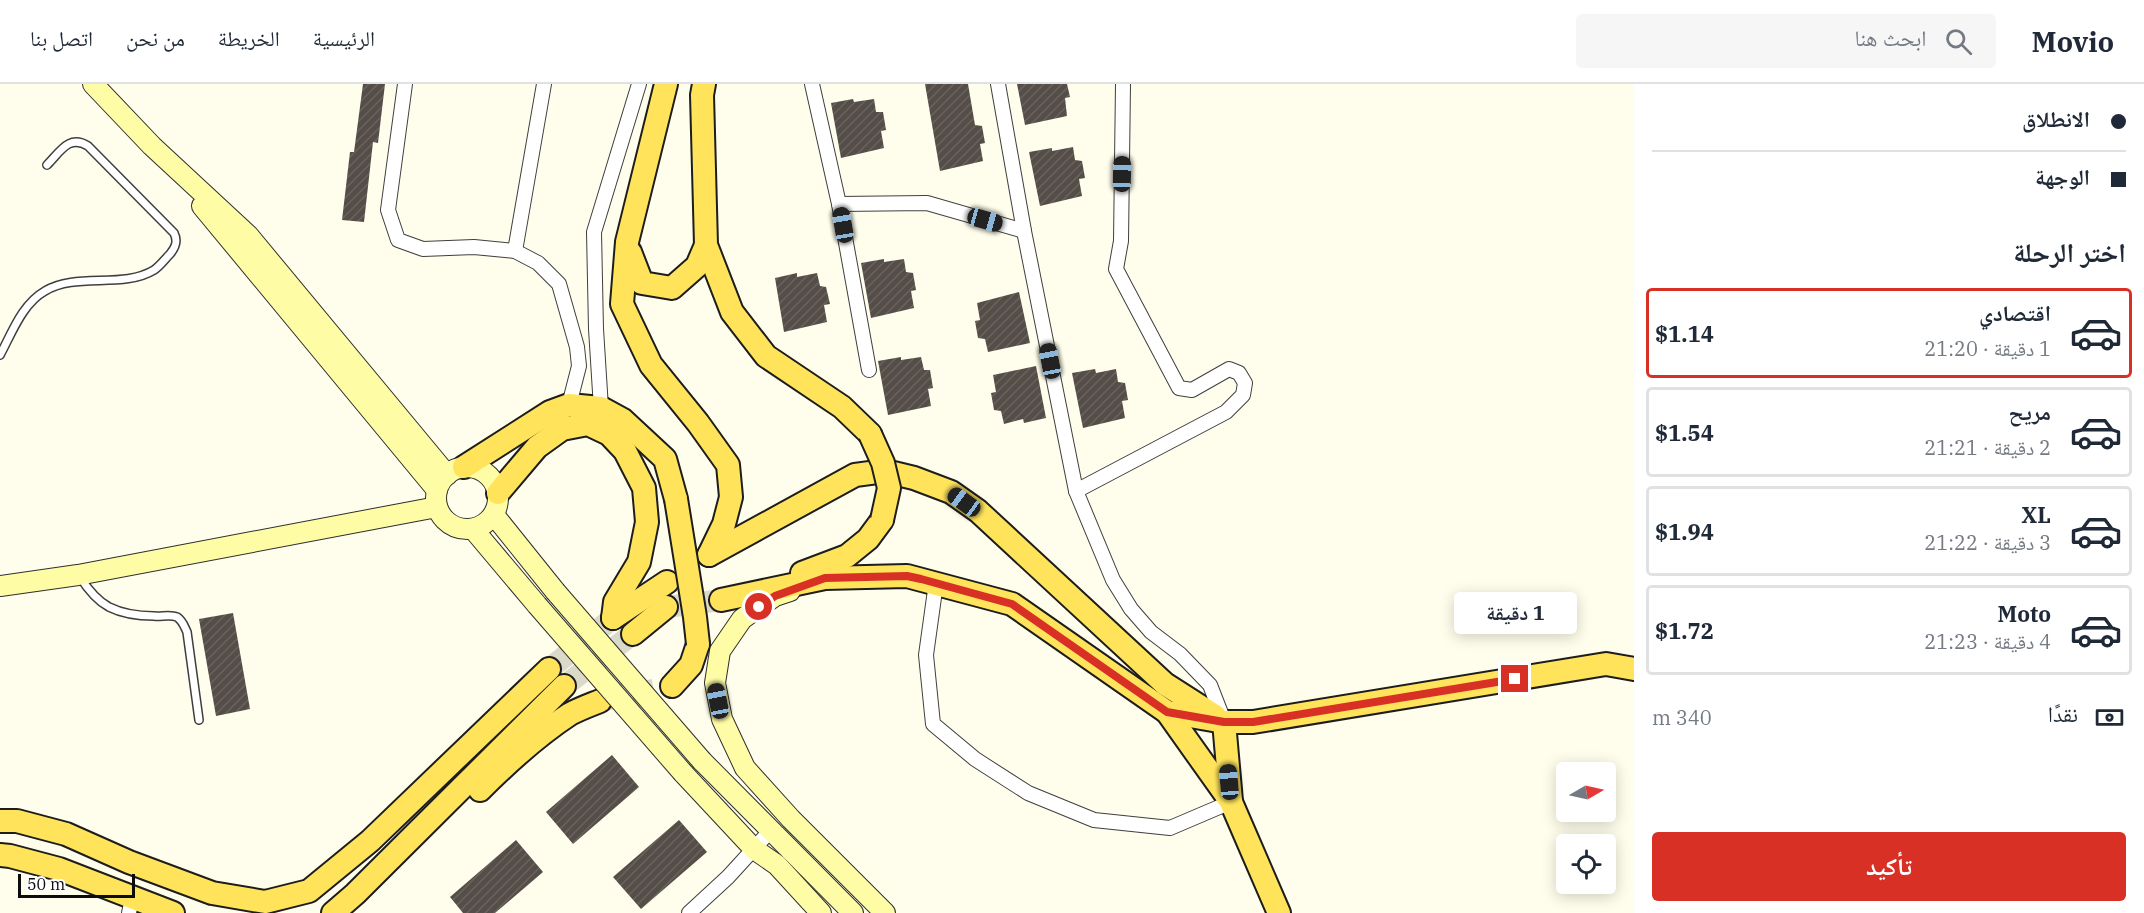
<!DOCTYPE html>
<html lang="ar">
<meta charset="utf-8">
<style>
body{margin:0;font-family:"IBM Plex Serif","Noto Naskh Arabic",serif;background:#f6f6f7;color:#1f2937;direction:rtl;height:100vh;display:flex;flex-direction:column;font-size:22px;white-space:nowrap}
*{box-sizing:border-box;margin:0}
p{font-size:20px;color:#747a83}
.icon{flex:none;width:33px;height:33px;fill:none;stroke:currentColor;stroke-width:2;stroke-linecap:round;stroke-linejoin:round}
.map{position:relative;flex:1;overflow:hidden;direction:ltr}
.sheet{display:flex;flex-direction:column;background:#fff;width:510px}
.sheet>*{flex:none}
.banner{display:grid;align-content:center;height:132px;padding:0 18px;background:#fff}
.needle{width:39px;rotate:81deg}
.controls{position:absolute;left:1556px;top:678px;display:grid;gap:12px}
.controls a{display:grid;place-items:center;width:60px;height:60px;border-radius:6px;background:#fff;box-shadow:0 3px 15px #0003;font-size:30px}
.scale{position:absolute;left:18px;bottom:15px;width:117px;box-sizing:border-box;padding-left:6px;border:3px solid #0c0c0c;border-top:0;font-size:16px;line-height:21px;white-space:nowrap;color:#0c0c0c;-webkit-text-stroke:4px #fff;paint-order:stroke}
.end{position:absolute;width:27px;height:27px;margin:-14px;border:8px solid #d93025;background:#fff;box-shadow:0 0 0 3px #fff}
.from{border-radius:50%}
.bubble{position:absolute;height:42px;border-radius:6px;background:#fff;box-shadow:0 3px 15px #0003;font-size:20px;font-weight:700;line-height:42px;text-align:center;direction:rtl}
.car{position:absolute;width:18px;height:36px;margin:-18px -9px;border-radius:8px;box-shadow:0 0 4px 2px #0007;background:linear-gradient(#222 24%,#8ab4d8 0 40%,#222 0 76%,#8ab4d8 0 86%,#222 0)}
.banner b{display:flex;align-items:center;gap:21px;height:57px;font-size:22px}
.banner b+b{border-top:2px solid #e0e1e3}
.banner i{width:15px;height:15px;background:#1f2937}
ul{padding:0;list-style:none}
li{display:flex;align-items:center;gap:18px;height:90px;margin:0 12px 9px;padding:0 6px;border:3px solid #e0e1e3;border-radius:6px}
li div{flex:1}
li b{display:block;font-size:22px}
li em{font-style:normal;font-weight:700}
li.current{border-color:#d93025}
li>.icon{width:54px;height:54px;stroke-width:1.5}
h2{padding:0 18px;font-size:27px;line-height:72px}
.pay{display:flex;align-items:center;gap:15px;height:66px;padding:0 18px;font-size:22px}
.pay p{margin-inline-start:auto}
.cta{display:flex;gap:12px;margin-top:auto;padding:12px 18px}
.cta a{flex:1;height:69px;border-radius:6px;background:#d93025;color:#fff;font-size:24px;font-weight:700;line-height:69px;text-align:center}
header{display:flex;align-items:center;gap:36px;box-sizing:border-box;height:84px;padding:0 30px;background:#fff;border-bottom:2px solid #e0e1e3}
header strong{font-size:28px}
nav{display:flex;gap:33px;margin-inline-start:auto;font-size:21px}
.search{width:420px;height:54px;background:#f6f6f7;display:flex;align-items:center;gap:15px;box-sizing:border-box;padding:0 21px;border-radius:6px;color:#747a83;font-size:22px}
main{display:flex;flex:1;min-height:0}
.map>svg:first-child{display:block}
.building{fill:url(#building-hatch)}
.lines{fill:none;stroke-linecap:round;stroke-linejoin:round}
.primary-tunnel{stroke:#dbd9ca;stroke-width:22;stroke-dasharray:22 11;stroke-linecap:butt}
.lane-casing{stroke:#3f3f3f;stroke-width:10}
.street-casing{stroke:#3f3f3f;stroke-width:16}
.secondary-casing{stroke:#2e2e2e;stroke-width:22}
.primary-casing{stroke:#1d1d1d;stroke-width:26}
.lane{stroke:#fff;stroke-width:7}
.street{stroke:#fff;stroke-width:14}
.secondary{stroke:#fffca6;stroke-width:20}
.primary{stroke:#ffe45b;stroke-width:22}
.secondary-bridge-casing{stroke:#2e2e2e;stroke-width:22;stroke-linecap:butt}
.primary-bridge-casing{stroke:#1d1d1d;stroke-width:26;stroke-linecap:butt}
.secondary-bridge{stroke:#fffca6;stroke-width:20}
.primary-bridge{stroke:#ffe45b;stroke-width:22}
.route{stroke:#d93025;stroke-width:8}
</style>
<header>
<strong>Movio</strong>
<div class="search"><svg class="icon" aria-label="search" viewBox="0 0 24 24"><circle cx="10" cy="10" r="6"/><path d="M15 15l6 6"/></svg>ابحث هنا</div>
<nav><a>الرئيسية</a><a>الخريطة</a><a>من نحن</a><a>اتصل بنا</a></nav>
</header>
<main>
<section class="sheet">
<div class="banner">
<b><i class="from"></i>الانطلاق</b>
<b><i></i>الوجهة</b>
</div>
<h2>اختر الرحلة</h2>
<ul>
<li class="current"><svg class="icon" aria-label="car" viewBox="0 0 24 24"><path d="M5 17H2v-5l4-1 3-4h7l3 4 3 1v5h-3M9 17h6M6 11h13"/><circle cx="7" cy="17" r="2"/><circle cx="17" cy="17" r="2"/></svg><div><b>اقتصادي</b><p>1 دقيقة · 21:20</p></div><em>$1.14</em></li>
<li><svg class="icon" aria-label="car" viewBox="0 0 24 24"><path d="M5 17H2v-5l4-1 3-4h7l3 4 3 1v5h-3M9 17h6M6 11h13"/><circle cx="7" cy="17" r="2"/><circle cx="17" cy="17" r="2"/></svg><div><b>مريح</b><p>2 دقيقة · 21:21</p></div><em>$1.54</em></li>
<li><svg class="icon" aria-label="car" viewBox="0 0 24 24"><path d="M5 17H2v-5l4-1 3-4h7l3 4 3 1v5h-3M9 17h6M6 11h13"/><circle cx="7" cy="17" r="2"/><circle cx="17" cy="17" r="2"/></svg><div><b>XL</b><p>3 دقيقة · 21:22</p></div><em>$1.94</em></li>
<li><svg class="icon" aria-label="car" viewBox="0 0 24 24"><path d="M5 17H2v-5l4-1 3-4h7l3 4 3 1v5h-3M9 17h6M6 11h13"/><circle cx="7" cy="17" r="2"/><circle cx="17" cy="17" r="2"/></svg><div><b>Moto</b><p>4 دقيقة · 21:23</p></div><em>$1.72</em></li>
</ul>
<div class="pay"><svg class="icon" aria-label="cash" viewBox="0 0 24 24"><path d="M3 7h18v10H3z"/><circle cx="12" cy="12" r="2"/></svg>نقدًا<p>340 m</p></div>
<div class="cta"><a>تأكيد</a></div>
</section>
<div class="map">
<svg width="1634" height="829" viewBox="0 0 1634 829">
<defs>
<pattern id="building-hatch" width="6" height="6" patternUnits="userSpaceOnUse" patternTransform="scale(1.5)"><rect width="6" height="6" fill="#554e48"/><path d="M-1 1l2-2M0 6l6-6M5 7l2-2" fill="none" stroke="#68635e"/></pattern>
</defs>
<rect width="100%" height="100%" fill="#fffdeb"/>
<g class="building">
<path d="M363,0h22l-7,59 -5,-1 -9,80 -22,-2 8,-68h4z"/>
<path d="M925,0h43l7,41 7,1 3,17 -5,1 3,17 -43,10z"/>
<path d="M1017,0h50l3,13 -5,1 2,18 -42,9z"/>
<path d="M853,15l1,3 20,-3 2,13h7l3,18 -5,1 3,17 -43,10 -10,-55z"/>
<path d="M1073,63l2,13 7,1 3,17 -6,1 3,17 -42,10 -11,-54 23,-4v3z"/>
<path d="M884,175v3l20,-3 2,13 7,1 3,17 -5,1 3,17 -43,10 -10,-55z"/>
<path d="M797,189v4l20,-4 3,13 6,1 4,17 -6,1 3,17 -43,10 -9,-54z"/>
<path d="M1019,208l11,51 -42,9 -3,-13 -7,-1 -3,-17 5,-1 -3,-17z"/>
<path d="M901,273v3l20,-3 3,13h6l3,18 -5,1 3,17 -43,9 -10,-54z"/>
<path d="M1036,282l10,52 -22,5 -1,-4 -19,5 -3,-13 -7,-1 -3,-17 5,-1 -3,-17z"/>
<path d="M1095,285l1,4 20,-4 2,13 7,1 3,17 -6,1 3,17 -42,10 -11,-55z"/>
<path d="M233,529l17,96 -34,7 -17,-97z"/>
<path d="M612,671l27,32 -66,57 -27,-32z"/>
<path d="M679,736l28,32 -66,57 -28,-32z"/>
<path d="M516,756l27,32 -48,41h-32l-13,-16z"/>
</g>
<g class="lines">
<g class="primary-tunnel">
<path d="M666,523l55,-7"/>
<path d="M549,585l64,-51"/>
<path d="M564,602l69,-52"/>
<path d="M600,617l72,-15"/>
</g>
<g class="lane-casing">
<g id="lane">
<path d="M0,271c12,-22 22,-51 45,-64 31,-19 78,-2 109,-21 6,-4 11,-11 16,-16 6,-7 8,-13 4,-21l-86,-87c-19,-12 -28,6 -41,19"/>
<path d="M80,493c7,11 16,23 29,30 14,7 29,9 45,9 7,1 16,-2 23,1 6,4 7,9 10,15l12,88"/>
</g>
</g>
<g class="street-casing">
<g id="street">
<path d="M405,0l-17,126 10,30 25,9 51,-2 41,4 23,12 21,21 18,63 2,19 -10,39"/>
<path d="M812,0l27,120 30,166"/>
<path d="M998,0l26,147 52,260 37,89 18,29 20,23 29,22 30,31 14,36"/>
<path d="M839,120l88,-1 97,28"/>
<path d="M515,167l29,-167"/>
<path d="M601,324l-5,-79 -2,-97 45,-148"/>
<path d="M1076,407l150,-79 17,-17 2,-12 -6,-10 -10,-4 -37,21 -13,-2 -63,-119 5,-28 2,-157"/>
<path d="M936,499l-10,72 7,69 42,35 53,34 66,27 76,8 61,-26"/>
<path d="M129,829l3,-15"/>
<path d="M689,829l39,-36 42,-46"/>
</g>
</g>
<g class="secondary-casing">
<g id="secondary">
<path d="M93,0l59,62 96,89 199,240"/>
<path d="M202,122l235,284"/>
<circle cx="467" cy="414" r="31"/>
<path d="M494,431l61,76"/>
<path d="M473,445l64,76"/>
<path d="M0,502l78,-11 359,-68"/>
<path d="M790,507l-15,5 -33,23 -22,32 -5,32 7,36 23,49 46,51 94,94"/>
<path d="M702,677l151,152"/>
<path d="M683,689l71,76 23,16 44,48"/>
</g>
</g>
<g class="primary-casing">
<g id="primary">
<path d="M666,0l-39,158 -5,62 29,61 47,58 30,42 3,32 -7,27 -15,31"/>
<path d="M704,0l-2,11 4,150 26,67 34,44 76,51 28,27"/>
<path d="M630,168l12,31 30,5 25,-22 9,-21"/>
<path d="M464,383l86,-55 19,-7 32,3 22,12 42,39 11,40"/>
<path d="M498,409l39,-46 25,-18 26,-5 21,10 16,17 19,37 3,34 -8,40 -24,40 -2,16"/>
<path d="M709,471l146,-80 30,-4 29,7 37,14 27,19 187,173 50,32"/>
<path d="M802,489l45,-17 21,-17 14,-19"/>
<path d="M721,516l104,-22 82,-2 105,28 155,108 57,10h29l353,-58 28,5"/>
<path d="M613,534l54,-36"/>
<path d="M633,550l33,-27"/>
<path d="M672,602l19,-21 7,-21"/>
<path d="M1167,628l64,90 48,111"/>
<path d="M1224,638l7,79"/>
<path d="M480,706c27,-27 58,-55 90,-76 9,-5 20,-9 30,-13"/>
<path d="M0,737h17l49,13 63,28 83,31 53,9 44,-11 61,-50 179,-172"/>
<path d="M0,771l10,1 49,13 114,44"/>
<path d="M333,829l22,-19 209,-208"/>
</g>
</g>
<use href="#lane" class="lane"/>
<use href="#street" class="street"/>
<use href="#secondary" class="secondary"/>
<use href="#primary" class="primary"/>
<g class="secondary-bridge-casing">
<g id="secondary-bridge">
<path d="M555,507l147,170"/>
<path d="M537,521l146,168"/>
</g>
</g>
<g class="primary-bridge-casing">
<g id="primary-bridge">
<path d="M870,350l13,29 6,25 -7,32"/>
<path d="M676,415l19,118 3,27"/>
</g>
</g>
<use href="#secondary-bridge" class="secondary-bridge"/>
<use href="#primary-bridge" class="primary-bridge"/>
</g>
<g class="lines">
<path class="route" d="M759,523l16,-11 50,-18 82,-2 14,3 91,25 155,108 57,10h29l262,-43"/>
</g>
</svg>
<div class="controls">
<a><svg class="needle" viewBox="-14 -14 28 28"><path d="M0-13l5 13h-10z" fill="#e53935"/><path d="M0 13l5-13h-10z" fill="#747a83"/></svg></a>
<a><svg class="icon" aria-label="locate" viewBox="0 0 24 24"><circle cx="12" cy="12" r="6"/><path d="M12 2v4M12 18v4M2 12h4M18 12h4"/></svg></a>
</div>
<div class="scale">50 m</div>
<i class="end from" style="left:759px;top:523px"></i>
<i class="end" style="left:1515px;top:595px"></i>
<div class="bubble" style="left:1454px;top:508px;width:123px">1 دقيقة</div>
<i class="car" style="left:1122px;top:90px;rotate:1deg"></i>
<i class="car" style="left:985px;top:136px;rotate:106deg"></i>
<i class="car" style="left:843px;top:141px;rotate:350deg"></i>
<i class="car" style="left:1050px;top:277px;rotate:349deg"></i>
<i class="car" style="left:964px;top:418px;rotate:306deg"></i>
<i class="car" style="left:718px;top:617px;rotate:349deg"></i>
<i class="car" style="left:1229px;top:698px;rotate:355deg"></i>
</div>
</main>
